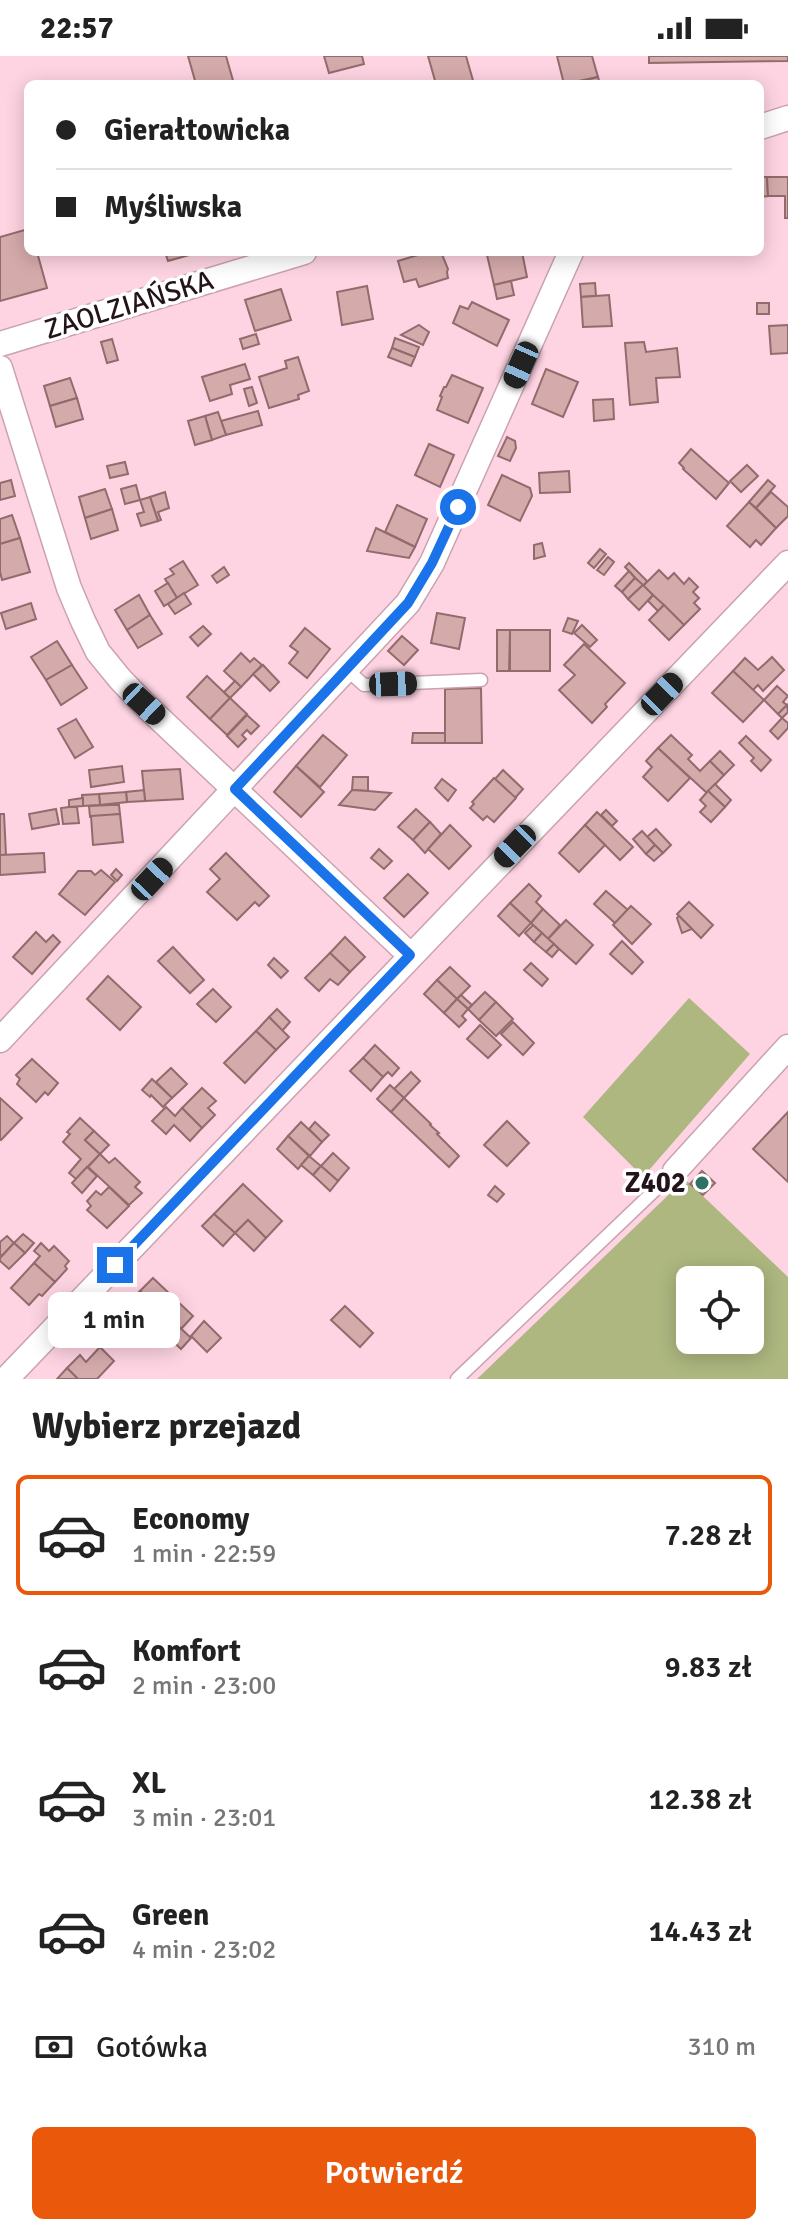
<!DOCTYPE html>
<html lang="pl">
<meta charset="utf-8">
<style>
body{margin:0;font-family:Signika,sans-serif;background:#f2f2f2;color:#222;height:100vh;display:flex;flex-direction:column;font-size:30px;white-space:nowrap}
*{box-sizing:border-box;margin:0}
p{font-size:26px;color:#767676}
.icon{flex:none;width:44px;height:44px;fill:none;stroke:currentColor;stroke-width:2;stroke-linecap:round;stroke-linejoin:round}
.map{position:relative;height:1323px;overflow:hidden}
.side{display:flex;flex-direction:column;background:#fff;flex:1}
.side>*{flex:none}
.banner{position:absolute;left:24px;top:24px;width:740px;height:176px;border-radius:12px;box-shadow:0 4px 20px #0003;display:grid;align-content:center;height:176px;padding:0 32px;background:#fff}
.buttons{position:absolute;left:676px;top:1210px;display:grid;gap:16px}
.buttons a{display:grid;place-items:center;width:88px;height:88px;border-radius:12px;background:#fff;box-shadow:0 4px 20px #0003;font-size:40px}
.end{position:absolute;width:36px;height:36px;margin:-18px;border:10px solid #1a73e8;background:#fff;box-shadow:0 0 0 4px #fff}
.from{border-radius:50%}
.bubble{position:absolute;height:56px;border-radius:12px;background:#fff;box-shadow:0 4px 20px #0003;font-size:26px;font-weight:600;line-height:56px;text-align:center}
.car{position:absolute;width:24px;height:48px;margin:-24px -12px;border-radius:10px;box-shadow:0 0 6px 2px #0007;background:linear-gradient(#222 24%,#8ab4d8 0 40%,#222 0 76%,#8ab4d8 0 86%,#222 0)}
.banner b{display:flex;align-items:center;gap:28px;height:76px;font-size:30px}
.banner b+b{border-top:2px solid #e0e0e0}
.banner i{width:20px;height:20px;background:#222}
ul{padding:0;list-style:none}
li{display:flex;align-items:center;gap:24px;height:120px;margin:0 16px 12px;padding:0 16px;border:4px solid transparent;border-radius:12px}
li div{flex:1}
li b{display:block;font-size:30px}
li em{font-style:normal;font-weight:600}
li.current{border-color:#ea580c}
li>.icon{width:72px;height:72px;stroke-width:1.5}
h2{padding:0 32px;font-size:36px;line-height:96px}
.pay{display:flex;align-items:center;gap:20px;height:88px;padding:0 32px;font-size:30px}
.pay p{margin-inline-start:auto}
.cta{display:flex;gap:16px;margin-top:auto;padding:16px 32px}
.cta a{flex:1;height:92px;border-radius:12px;background:#ea580c;color:#fff;font-size:32px;font-weight:600;line-height:92px;text-align:center}
.status{display:flex;justify-content:space-between;align-items:center;height:56px;padding:0 40px;background:#fff;direction:ltr}
.status svg{height:22px;fill:currentColor}
.map>svg:first-child{display:block}
.green{fill:#adb77f;fill-rule:evenodd}
.building{fill:#d5aaab;stroke:#926b6d;stroke-width:2}
.lines{fill:none;stroke-linecap:round;stroke-linejoin:round}
.service-casing{stroke:#caa2b0;stroke-width:15}
.minor-casing{stroke:#caa2b0;stroke-width:27}
.service{stroke:#fff;stroke-width:12}
.minor{stroke:#fff;stroke-width:24}
.route{stroke:#1a73e8;stroke-width:10}
.poi-dot{fill:#2f7162;stroke:#fff;stroke-width:3}
.labels{text-anchor:middle;dominant-baseline:central;stroke-width:7;stroke-linejoin:round;paint-order:stroke}
.street-label{font-size:28px;fill:#221419;stroke:#fff}
.poi-label{font-size:28px;font-weight:bold;fill:#221419;stroke:#fff;text-anchor:end}
</style>
<div class="status"><b>22:57</b><svg viewBox="0 0 49 12"><path d="M0 12V9h3v3zM5 12V6h3v6zM10 12V3h3v9zM15 12V0h3v12zM26 1h20v11H26zM47 4h2v5h-2z"/></svg></div>
<div class="map">
<svg width="788" height="1323" viewBox="0 0 788 1323">
<rect width="100%" height="100%" fill="#fed4e2"/>
<g class="green">
<path d="M689,942l61,56 -107,123 -60,-60z"/>
<path d="M685,1123l103,98v102h-311zM690,1224h60v60h-60z"/>
</g>
<g class="building">
<path d="M188,0h38l8,28h-38z"/>
<path d="M324,0h38l2,8 -35,9z"/>
<path d="M428,0h38l8,28h-38z"/>
<path d="M557,0h35l6,21 -34,7z"/>
<path d="M649,0h139v5l-139,2z"/>
<path d="M598,21l2,7h-29z"/>
<path d="M760,121h7l1,19 -8,1z"/>
<path d="M767,121h21v41h-3v-22h-17z"/>
<path d="M28,173v23h9l10,36 -47,13v-64z"/>
<path d="M165,196h35l-32,9z"/>
<path d="M428,196h13l7,17 -1,3 1,6 -29,9 -3,-8 -12,3 -6,-21z"/>
<path d="M497,196h25l5,25 -33,8 -7,-30z"/>
<path d="M511,225l3,14 -17,4 -3,-14z"/>
<path d="M595,227l1,13 -15,1 -1,-13z"/>
<path d="M367,230l6,33 -31,6 -5,-33z"/>
<path d="M281,233l10,31 -36,11 -10,-31z"/>
<path d="M609,239l3,31 -29,1 -2,-30z"/>
<path d="M472,246l37,18 -12,26 -44,-23 7,-17 8,3z"/>
<rect x="757" y="247" width="12" height="11"/>
<path d="M419,269l10,7 -6,13 -22,-10z"/>
<path d="M788,269v28l-17,1 -2,-28z"/>
<path d="M256,278l3,10 -16,5 -3,-10z"/>
<path d="M395,282l24,9 -4,10 -23,-9z"/>
<path d="M112,283l6,21 -11,3 -6,-21z"/>
<path d="M644,286l2,10 31,-4 3,29 -24,1 2,24 -28,3 -5,-62z"/>
<path d="M392,292l23,9 -4,9 -23,-9z"/>
<path d="M298,301l11,34 -11,4 1,4 -30,9 -10,-31 28,-9 -2,-7z"/>
<path d="M245,308l5,15 -20,6 2,9 -22,7 -8,-24z"/>
<path d="M546,313l32,13 -15,35 -31,-13z"/>
<path d="M452,319l31,13 -15,35 -31,-13 5,-13 -2,-1 4,-9h2z"/>
<path d="M70,322l7,20 -27,8 -6,-20z"/>
<path d="M252,331l5,16 -8,3 -5,-17z"/>
<path d="M77,342l6,21 -27,8 -6,-21z"/>
<path d="M613,343l1,20 -20,2 -1,-21z"/>
<path d="M258,355l4,14 -36,10 -5,-14z"/>
<path d="M218,356l8,23 -14,5 -7,-24z"/>
<path d="M205,360l7,24 -17,5 -7,-24z"/>
<path d="M507,381l8,4 1,7 -6,13 -12,-5z"/>
<path d="M429,388l25,11 -14,32 -25,-12z"/>
<path d="M691,393l38,34 -13,16 -33,-30 1,-1 -5,-5z"/>
<path d="M125,406l3,12 -18,4 -3,-12z"/>
<path d="M747,409l11,11 -17,16 -11,-11z"/>
<path d="M569,415l1,21 -30,1 -1,-20z"/>
<path d="M502,419l28,13 2,8 -12,25 -32,-16z"/>
<path d="M11,424l4,16 -15,4v-17z"/>
<path d="M768,424l7,6 -19,22 -7,-6z"/>
<path d="M136,429l4,15 -15,4 -4,-15z"/>
<path d="M105,433l7,20 -27,9 -6,-21z"/>
<path d="M165,436l4,16 -11,4 3,8 -3,1 -8,-24z"/>
<path d="M771,436l17,15v9l-12,12 -20,-20z"/>
<path d="M150,441l8,24 -17,5 -4,-12 7,-2 -4,-12z"/>
<path d="M749,446l27,26 -15,17 -5,-5 -6,7 -23,-21z"/>
<path d="M397,449l30,14 -12,28 -30,-15z"/>
<path d="M112,453l6,21 -27,9 -6,-21z"/>
<path d="M12,459l8,23 -20,6v-25z"/>
<path d="M376,472l39,19 -6,11 -42,-7z"/>
<path d="M20,482l10,34 -28,8 -2,-8v-28z"/>
<path d="M542,487l3,13 -11,3v-14z"/>
<path d="M600,493l6,5 -12,14 -6,-5z"/>
<path d="M608,501l6,5 -10,13 -7,-5z"/>
<path d="M183,505l15,24 -21,13 -12,-19 9,-5 -4,-5z"/>
<path d="M629,507l18,18 -4,5 -18,-19z"/>
<path d="M224,511l5,8 -12,8 -5,-7z"/>
<path d="M659,514l9,9 6,-6 10,11 5,-6 9,9 -5,5 6,6 -5,5 6,6 -16,16 -41,-39z"/>
<path d="M629,515l6,7 -13,14 -7,-6z"/>
<path d="M635,522l8,7 -15,14 -6,-7z"/>
<path d="M168,527l9,15 -13,8 -9,-15z"/>
<path d="M643,529l10,10 -14,15 -11,-11z"/>
<path d="M184,537l7,11 -16,10 -7,-10z"/>
<path d="M139,539l11,20 -23,15 -12,-20z"/>
<path d="M653,539l11,10 -6,6 -10,-10z"/>
<path d="M31,547l5,16 -30,10 -5,-16z"/>
<path d="M664,549l20,20 -15,15 -20,-20z"/>
<path d="M437,557l28,5 -6,31 -28,-6z"/>
<path d="M150,559l12,19 -24,14 -11,-18z"/>
<path d="M568,562l10,3 -6,13 -9,-3z"/>
<path d="M582,569l15,15 -7,7 -16,-14z"/>
<path d="M203,570l8,8 -13,12 -8,-9z"/>
<path d="M305,572l25,21 -23,29 -18,-15 9,-11 -8,-6z"/>
<path d="M497,574h13l-1,41h-12z"/>
<rect x="510" y="574" width="40" height="41"/>
<path d="M402,580l16,14 -14,15 -16,-14z"/>
<path d="M57,585l15,24 -26,15 -15,-23z"/>
<path d="M584,588l41,39 -20,21 2,3 -15,16 -33,-33 16,-15 -11,-10z"/>
<path d="M241,597l9,9 4,-4 8,7 -21,22 -17,-16z"/>
<path d="M772,601l12,13 -21,21 -5,-6 -5,5 -20,-19 12,-13 13,12z"/>
<path d="M72,609l15,23 -26,17 -15,-25z"/>
<path d="M263,609l16,17 -9,9 -17,-17z"/>
<path d="M733,615l31,29 -21,22 -31,-29z"/>
<path d="M207,620l23,22 -20,21 -23,-22z"/>
<path d="M235,625l6,6 -11,11 -6,-6z"/>
<path d="M777,630l11,10 -5,6 4,3 -9,9 -14,-14z"/>
<path d="M481,632l1,55h-37v-54z"/>
<path d="M230,642l17,16 -20,21 -17,-16z"/>
<path d="M787,649l1,7 -6,6 -4,-4z"/>
<path d="M247,659l12,11 -8,8 -4,-4 -5,5 4,4 -8,8 -11,-11z"/>
<path d="M782,662l6,5v5l-10,11 -8,-8z"/>
<path d="M76,663l17,28 -18,11 -17,-29z"/>
<path d="M413,677h32v10h-33z"/>
<path d="M323,679l24,20 -27,32 -24,-21z"/>
<path d="M671,679l21,20 -4,4 12,12 10,-10 14,14 -17,18 -49,-45z"/>
<path d="M746,680l25,24 -10,11 -10,-10 3,-3 -15,-15z"/>
<path d="M658,692l32,30 -22,23 -25,-24 9,-10 -6,-6z"/>
<path d="M720,695l14,14 -10,10 -14,-14z"/>
<path d="M122,710l2,16 -33,5 -2,-17z"/>
<path d="M296,710l28,26 -23,25 -27,-25z"/>
<path d="M180,713l3,30 -38,2 -3,-30z"/>
<path d="M503,714l20,19 -8,9 -20,-19z"/>
<path d="M353,721h15v14l-16,-1z"/>
<path d="M494,722l22,20 -22,24 -7,-6 -4,4 -13,-12 4,-4 -2,-2z"/>
<path d="M442,723l14,11 -8,11 -13,-13z"/>
<path d="M715,728l16,16 -6,7 -17,-16z"/>
<path d="M144,734l1,11 -18,1 -1,-10z"/>
<path d="M352,734l16,1 23,2 -16,17 -36,-5z"/>
<path d="M708,735l17,16 -14,15 -11,-10 6,-6 -6,-6z"/>
<path d="M126,736l1,10 -27,3 -1,-11z"/>
<path d="M99,738l1,11 -17,1 -1,-11z"/>
<path d="M83,742v8l-14,1v-7z"/>
<path d="M111,749h8l1,9 -30,3 -1,-11z"/>
<path d="M69,751h8l2,16 -16,1 -2,-16z"/>
<path d="M56,753l3,15 -27,5 -3,-15z"/>
<path d="M416,753l14,13 -17,18 -15,-13z"/>
<path d="M606,754l11,11 -5,5 -11,-11z"/>
<path d="M597,756l36,35 -13,13 -35,-35z"/>
<path d="M0,758h4l2,41h-6z"/>
<path d="M120,758l3,28 -30,3 -2,-29z"/>
<path d="M430,766l11,12 -16,19 -12,-13z"/>
<path d="M450,769l21,21 -22,23 -21,-20z"/>
<path d="M585,769l20,20 -26,27 -20,-19z"/>
<path d="M656,773l15,16 -8,8 -16,-16z"/>
<path d="M642,775l13,14 -9,9 -13,-15z"/>
<path d="M655,789l8,8 -9,8 -8,-7z"/>
<path d="M379,793l13,12 -8,8 -13,-11z"/>
<path d="M44,797l1,19 -45,3v-20z"/>
<path d="M226,797l43,43 -10,10 -4,-4 -18,18 -30,-28 13,-13 -10,-10z"/>
<path d="M116,813l6,6 -5,6 -6,-6z"/>
<path d="M101,814l14,12 -30,33 -26,-21 19,-23h13l4,4z"/>
<path d="M408,818l20,19 -24,24 -20,-19z"/>
<path d="M529,828l12,12 -5,6 7,7 -12,14 -21,-20z"/>
<path d="M606,835l22,19 -13,13 -21,-19z"/>
<path d="M689,846l24,23 -12,13 -24,-24z"/>
<path d="M510,847l21,20 -12,13 -21,-20z"/>
<path d="M631,850l20,18 -19,20 -19,-19z"/>
<path d="M543,853l17,16 -12,14 -17,-16z"/>
<path d="M679,860l13,13 -10,4 -5,-15z"/>
<path d="M566,864l27,25 -17,19 -28,-25z"/>
<path d="M533,869l9,8 -8,9 -9,-9z"/>
<path d="M36,876l10,10 7,-7 7,7 -28,32 -19,-17z"/>
<path d="M542,877l12,11 -8,8 -12,-10z"/>
<path d="M345,881l20,20 -15,15 -20,-19z"/>
<path d="M622,885l21,21 -11,12 -22,-20z"/>
<path d="M554,888l5,5 -7,8 -6,-5z"/>
<path d="M173,891l31,33 -14,13 -32,-32z"/>
<path d="M330,897l20,19 -12,13 -8,-6 -11,12 -14,-13z"/>
<path d="M274,902l14,13 -7,7 -13,-13z"/>
<path d="M531,907l17,16 -6,7 -18,-16z"/>
<path d="M450,911l20,19 -13,13 -20,-19z"/>
<path d="M108,920l33,31 -21,23 -33,-31z"/>
<path d="M437,924l20,19 -13,14 -20,-19z"/>
<path d="M213,933l18,18 -15,15 -19,-18z"/>
<path d="M485,936l11,10 -17,18 -11,-11z"/>
<path d="M461,939l11,10 -4,4 -11,-10z"/>
<path d="M457,943l11,10 -6,7 4,4 -7,7 -15,-14z"/>
<path d="M496,946l17,17 -17,17 -17,-16z"/>
<path d="M277,953l13,13 -8,9 -13,-14z"/>
<path d="M269,961l20,20 -13,13 -20,-19z"/>
<path d="M513,966l21,21 -11,12 -22,-21z"/>
<path d="M480,969l21,20 -13,13 -21,-19z"/>
<path d="M256,975l20,19 -31,33 -21,-20z"/>
<path d="M375,989l24,23 -7,8 -4,-4 -5,5 -20,-19z"/>
<path d="M363,1002l20,19 -12,14 -21,-20z"/>
<path d="M32,1003l26,24 -10,12 -3,-3 -9,10 -19,-18 3,-5 -4,-4z"/>
<path d="M171,1012l16,16 -15,14 -16,-16z"/>
<path d="M411,1016l9,9 -16,17 -10,-9z"/>
<path d="M152,1023l20,19 -9,9 -12,-12 -1,2 -8,-7z"/>
<path d="M390,1029l14,13 -13,14 -14,-13z"/>
<path d="M202,1032l14,13 -8,7 7,7 -13,13 -20,-20z"/>
<path d="M0,1042l22,20 -21,22 -1,-1z"/>
<path d="M404,1042l27,26 -1,1 9,8 -2,1 22,22 -10,11 -58,-55z"/>
<path d="M166,1051l9,9 7,-8 20,20 -12,13 -16,-16 -8,9 -14,-13z"/>
<path d="M788,1056v70l-35,-33z"/>
<path d="M80,1062l14,13 -9,9 15,14 -24,25 -7,-6 12,-14 -18,-17 7,-8 -3,-2z"/>
<path d="M507,1065l22,22 -22,23 -23,-21z"/>
<path d="M301,1066l21,20 -12,14 -22,-20z"/>
<path d="M315,1066l14,13 -7,7 -13,-13z"/>
<path d="M94,1075l15,14 -9,9 -15,-14z"/>
<path d="M288,1080l21,20 -11,13 -21,-20z"/>
<path d="M333,1097l16,15 -11,13 -17,-15z"/>
<path d="M100,1098l9,9 6,-5 25,24 -5,5 7,6 -13,12 -41,-38z"/>
<path d="M309,1100l12,10 -8,9 -12,-10z"/>
<path d="M321,1110l17,15 -8,10 -17,-16z"/>
<path d="M87,1111l10,9 -15,17 -10,-10z"/>
<path d="M702,1115l13,12 -12,12 -13,-11z"/>
<path d="M243,1128l39,37 -16,17 -18,-18 -13,13 -21,-19z"/>
<path d="M495,1130l9,8 -7,8 -9,-7z"/>
<path d="M109,1131l20,19 -22,22 -20,-18 4,-4 -4,-5 9,-10 5,4z"/>
<path d="M214,1158l21,19 -12,13 -21,-20z"/>
<path d="M248,1164l18,18 -12,13 -19,-18z"/>
<path d="M23,1178l11,9 -9,10 -11,-10z"/>
<path d="M7,1180l7,7 -12,13 -2,-2v-12z"/>
<path d="M14,1187l11,10 -16,16 -9,-8v-3z"/>
<path d="M41,1187l8,8 5,-5 15,15 -4,5 2,3 -12,13 -21,-19 6,-7 -6,-5z"/>
<path d="M34,1207l21,19 -13,14 -3,-2 -10,11 -18,-17z"/>
<path d="M153,1222l40,38 -12,13 -41,-38z"/>
<path d="M140,1235l33,30 -7,8 -11,-11 -16,18 -22,-20z"/>
<path d="M345,1250l28,27 -13,14 -29,-27z"/>
<path d="M173,1265l18,17 -10,11 -18,-17z"/>
<path d="M204,1265l17,17 -14,14 -16,-16z"/>
<path d="M100,1291l14,14 -17,18h-19l-11,-11 13,-13 6,7z"/>
<path d="M67,1312l11,11h-21z"/>
</g>
<g class="lines">
<g class="service-casing">
<g id="service">
<path d="M346,613l18,16 117,-5"/>
<path d="M457,1323l218,-208"/>
</g>
</g>
<g class="minor-casing">
<g id="minor">
<path d="M760,71l28,-9"/>
<path d="M0,288l304,-92"/>
<path d="M0,312l69,220 14,33 15,31 22,27 24,25 266,251"/>
<path d="M0,984l408,-437 24,-40 139,-311"/>
<path d="M675,1115l113,-124"/>
<path d="M6,1323l782,-816"/>
</g>
</g>
<use href="#service" class="service"/>
<use href="#minor" class="minor"/>
</g>
<g class="lines">
<path class="route" d="M115,1209l295,-310 -175,-166 173,-186 24,-40 26,-56"/>
</g>
<circle class="poi-dot" cx="702" cy="1127" r="8"/>
<g class="labels">
<g class="street-label">
<text transform="translate(129 249) rotate(-17)">ZAOLZIAŃSKA</text>
</g>
<g class="poi-label">
<text x="686" y="1127">Z402</text>
</g>
</g>
</svg>
<div class="buttons">
<a><svg class="icon" aria-label="locate" viewBox="0 0 24 24"><circle cx="12" cy="12" r="6"/><path d="M12 2v4M12 18v4M2 12h4M18 12h4"/></svg></a>
</div>
<i class="end from" style="left:458px;top:451px"></i>
<i class="end" style="left:115px;top:1209px"></i>
<div class="bubble" style="left:48px;top:1236px;width:132px">1 min</div>
<i class="car" style="left:521px;top:309px;rotate:204deg"></i>
<i class="car" style="left:393px;top:628px;rotate:88deg"></i>
<i class="car" style="left:662px;top:638px;rotate:44deg"></i>
<i class="car" style="left:144px;top:648px;rotate:133deg"></i>
<i class="car" style="left:515px;top:790px;rotate:224deg"></i>
<i class="car" style="left:152px;top:823px;rotate:43deg"></i>
<div class="banner">
<b><i class="from"></i>Gierałtowicka</b>
<b><i></i>Myśliwska</b>
</div>
</div>
<section class="side">
<h2>Wybierz przejazd</h2>
<ul>
<li class="current"><svg class="icon" aria-label="car" viewBox="0 0 24 24"><path d="M5 17H2v-5l4-1 3-4h7l3 4 3 1v5h-3M9 17h6M6 11h13"/><circle cx="7" cy="17" r="2"/><circle cx="17" cy="17" r="2"/></svg><div><b>Economy</b><p>1 min · 22:59</p></div><em>7.28 zł</em></li>
<li><svg class="icon" aria-label="car" viewBox="0 0 24 24"><path d="M5 17H2v-5l4-1 3-4h7l3 4 3 1v5h-3M9 17h6M6 11h13"/><circle cx="7" cy="17" r="2"/><circle cx="17" cy="17" r="2"/></svg><div><b>Komfort</b><p>2 min · 23:00</p></div><em>9.83 zł</em></li>
<li><svg class="icon" aria-label="car" viewBox="0 0 24 24"><path d="M5 17H2v-5l4-1 3-4h7l3 4 3 1v5h-3M9 17h6M6 11h13"/><circle cx="7" cy="17" r="2"/><circle cx="17" cy="17" r="2"/></svg><div><b>XL</b><p>3 min · 23:01</p></div><em>12.38 zł</em></li>
<li><svg class="icon" aria-label="car" viewBox="0 0 24 24"><path d="M5 17H2v-5l4-1 3-4h7l3 4 3 1v5h-3M9 17h6M6 11h13"/><circle cx="7" cy="17" r="2"/><circle cx="17" cy="17" r="2"/></svg><div><b>Green</b><p>4 min · 23:02</p></div><em>14.43 zł</em></li>
</ul>
<div class="pay"><svg class="icon" aria-label="cash" viewBox="0 0 24 24"><path d="M3 7h18v10H3z"/><circle cx="12" cy="12" r="2"/></svg>Gotówka<p>310 m</p></div>
<div class="cta"><a>Potwierdź</a></div>
</section>
